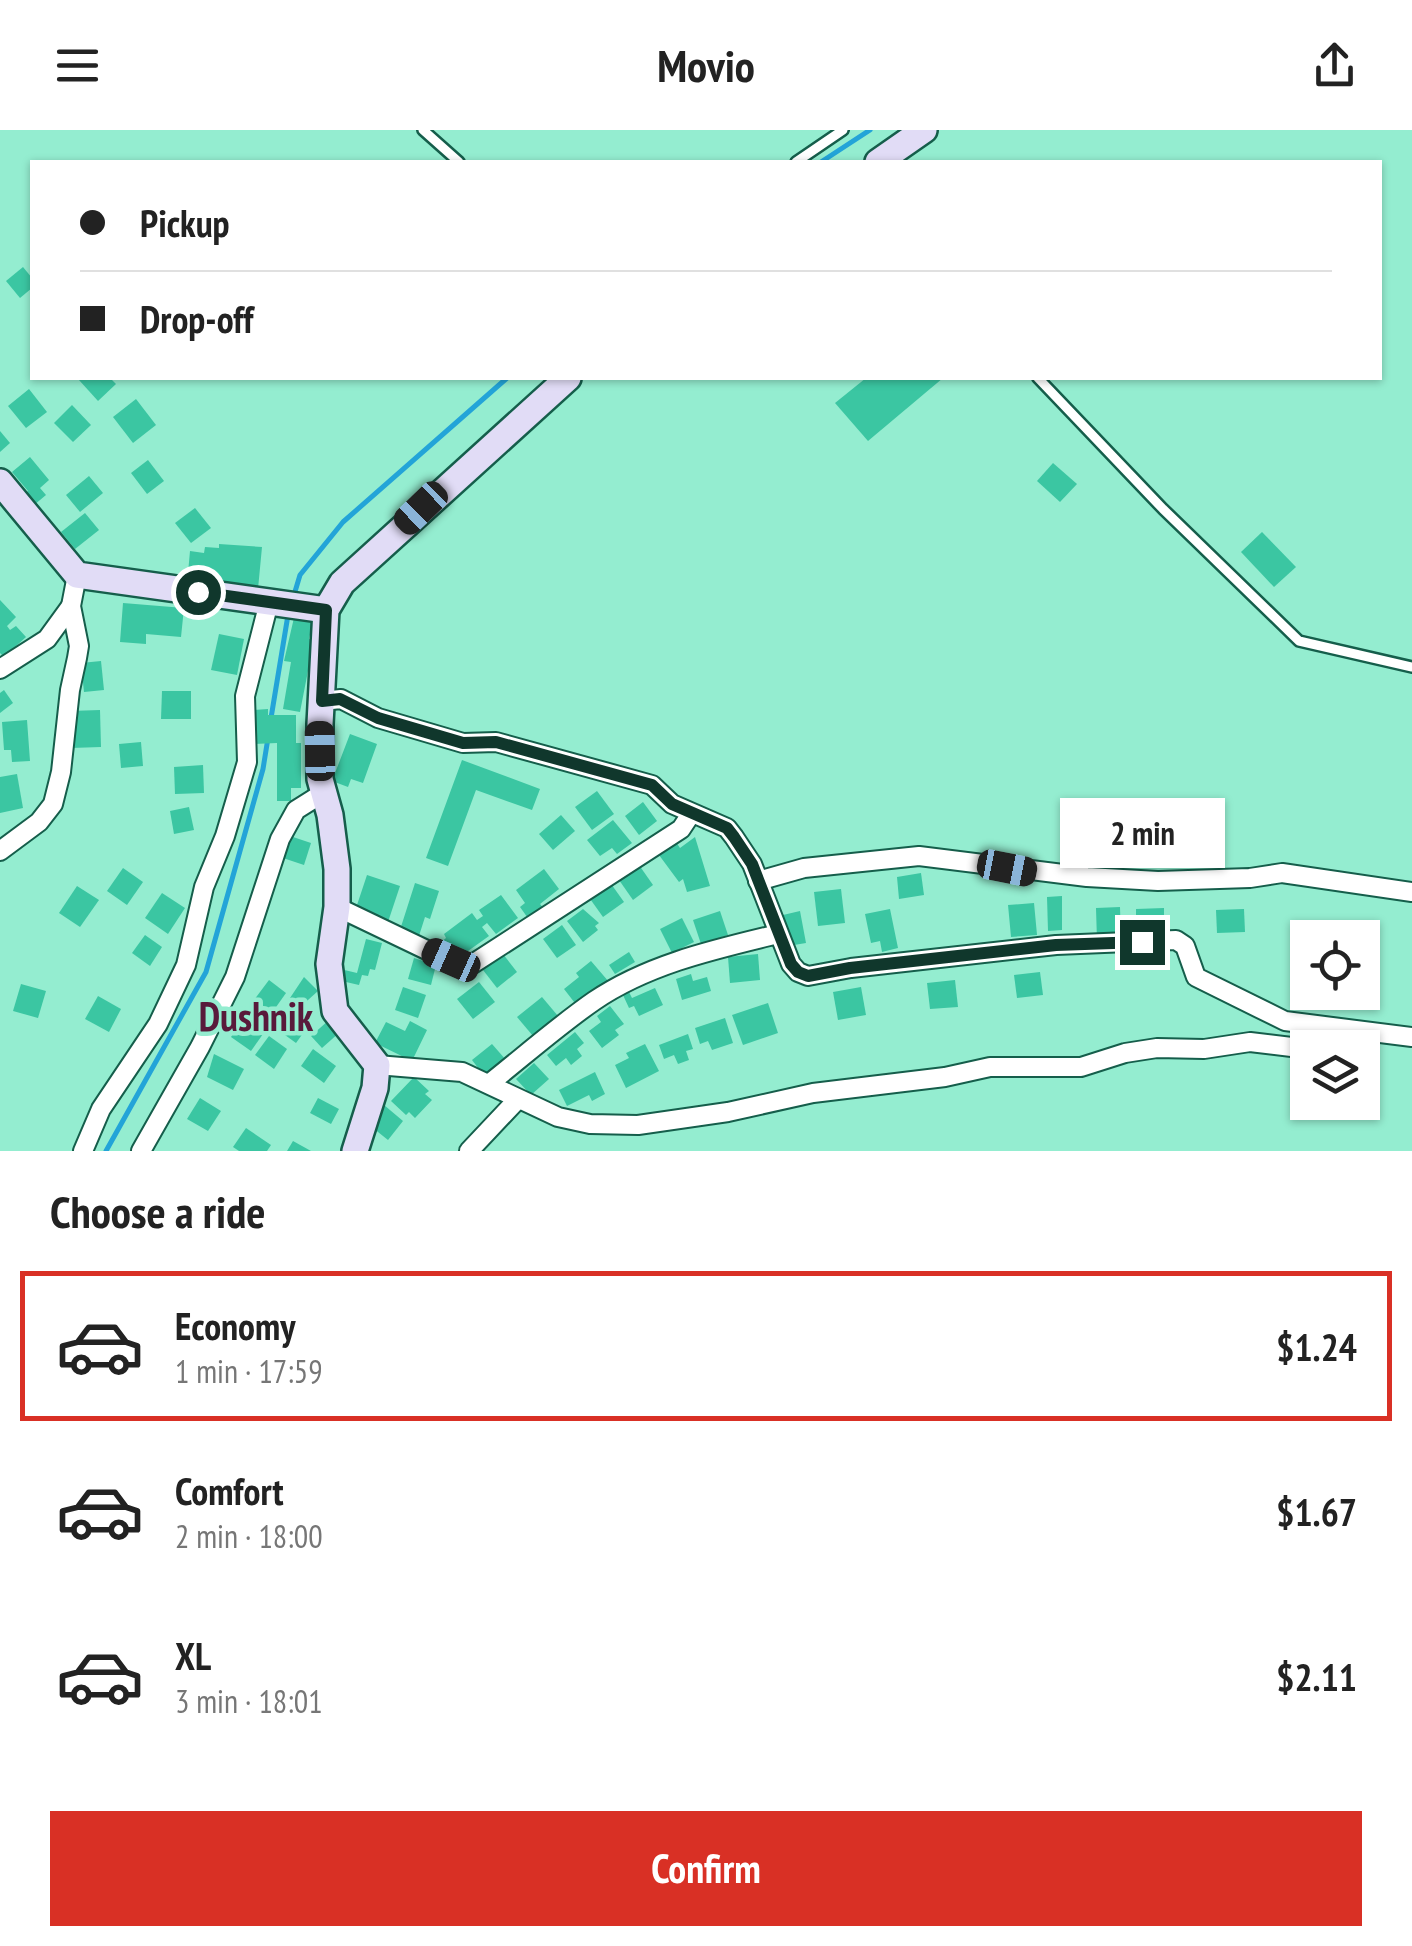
<!DOCTYPE html>
<meta charset="utf-8">
<style>
body{margin:0;font-family:"PT Sans Narrow",sans-serif;background:#f2f2f2;color:#222;height:100vh;display:flex;flex-direction:column;font-size:38px;white-space:nowrap}
*{box-sizing:border-box;margin:0}
p{font-size:32px;color:#767676}
.icon{flex:none;width:55px;height:55px;fill:none;stroke:currentColor;stroke-width:2;stroke-linecap:round;stroke-linejoin:round}
.map{position:relative;height:1021px;overflow:hidden}
.side{display:flex;flex-direction:column;background:#fff;flex:1}
.side>*{flex:none}
.top-card{position:absolute;left:30px;top:30px;width:1352px;height:220px;border-radius:0px;box-shadow:0 2px 8px #0004;display:grid;align-content:center;height:220px;padding:0 50px;background:#fff}
.buttons{position:absolute;left:1290px;top:790px;display:grid;gap:20px}
.buttons a{display:grid;place-items:center;width:90px;height:90px;border-radius:0px;background:#fff;box-shadow:0 2px 8px #0004;font-size:50px}
.end{position:absolute;width:45px;height:45px;margin:-22px;border:12px solid #10372c;background:#fff;box-shadow:0 0 0 5px #fff}
.from{border-radius:50%}
.bubble{position:absolute;height:70px;border-radius:0px;background:#fff;box-shadow:0 2px 8px #0004;font-size:32px;font-weight:700;line-height:70px;text-align:center}
.car{position:absolute;width:30px;height:60px;margin:-30px -15px;border-radius:12px;box-shadow:0 0 8px 2px #0007;background:linear-gradient(#222 24%,#8ab4d8 0 40%,#222 0 76%,#8ab4d8 0 86%,#222 0)}
.top-card b{display:flex;align-items:center;gap:35px;height:95px;font-size:38px}
.top-card b+b{border-top:2px solid #e0e0e0}
.top-card i{width:25px;height:25px;background:#222}
ul{padding:0;list-style:none}
li{display:flex;align-items:center;gap:30px;height:150px;margin:0 20px 15px;padding:0 30px;border:5px solid transparent;border-radius:0px}
li div{flex:1}
li b{display:block;font-size:38px}
li em{font-style:normal;font-weight:700}
li.on{border-color:#d93025}
li>.icon{width:90px;height:90px;stroke-width:1.5}
h2{padding:0 50px;font-size:45px;line-height:120px}
.action{display:flex;gap:20px;margin-top:auto;padding:20px 50px}
.action a{flex:1;height:115px;border-radius:0px;background:#d93025;color:#fff;font-size:40px;font-weight:700;line-height:115px;text-align:center}
header{display:flex;justify-content:space-between;align-items:center;height:130px;padding:0 50px;background:#fff;font-size:45px;font-weight:700}
.map>svg:first-child{display:block}
.lines{fill:none;stroke-linecap:round;stroke-linejoin:round}
.stream{stroke:#23a4d8;stroke-width:5}
.building{fill:#3bc6a2}
.lane-casing{stroke:#155e4b;stroke-width:14}
.street-casing{stroke:#155e4b;stroke-width:22}
.secondary-casing{stroke:#155e4b;stroke-width:30}
.lane{stroke:#fff;stroke-width:9}
.street{stroke:#fff;stroke-width:18}
.secondary{stroke:#e1dcf6;stroke-width:25}
.route{stroke:#10372c;stroke-width:12}
.labels{text-anchor:middle;dominant-baseline:central;stroke-width:9;stroke-linejoin:round;paint-order:stroke}
.quarter-label{font-size:40px;font-weight:bold;fill:#591a3b;stroke:#94edd0}
</style>
<header><svg class="icon" aria-label="menu" viewBox="0 0 24 24"><path d="M4 6h16M4 12h16M4 18h16"/></svg>Movio<svg class="icon" aria-label="share" viewBox="0 0 24 24"><path d="M12 15V3M7 8l5-5 5 5M5 13v7h14v-7"/></svg></header>
<div class="map">
<svg width="1412" height="1021" viewBox="0 0 1412 1021">
<rect width="100%" height="100%" fill="#94edd0"/>
<g class="lines">
<g class="stream">
<path d="M821,32l49,-32"/>
<path d="M294,465l6,-20 43,-53 164,-144"/>
<path d="M271,588l17,-103"/>
<path d="M106,1021l100,-179 57,-203 5,-31"/>
</g>
</g>
<g class="building">
<path d="M23,137l9,11v10l-12,10 -14,-17z"/>
<path d="M82,248h28l6,6 -18,17 -19,-21z"/>
<path d="M866,248h77l-75,63 -33,-38z"/>
<path d="M29,259l18,23 -21,16 -18,-22z"/>
<path d="M136,269l20,26 -23,18 -20,-26z"/>
<path d="M72,275l19,20 -18,17 -19,-19z"/>
<path d="M0,301l10,12 -10,9z"/>
<path d="M30,327l19,23 -9,8 6,7 -18,15 -9,-12 9,-7 -16,-19z"/>
<path d="M148,330l16,21 -17,13 -16,-21z"/>
<path d="M1053,333l24,21 -17,18 -23,-21z"/>
<path d="M89,346l14,17 -23,19 -14,-17z"/>
<path d="M195,378l16,20 -20,15 -16,-20z"/>
<path d="M85,383l14,17 -24,19 -14,-17z"/>
<path d="M1262,402l34,35 -22,20 -33,-35z"/>
<path d="M219,414l43,3 -4,42 -71,-5 3,-33 14,2 1,-6 14,1z"/>
<path d="M0,470l16,17 -9,9 3,4 6,-4 10,11 -22,20 -4,-4z"/>
<path d="M123,473l61,5 -3,29 -35,-3v10l-26,-2z"/>
<path d="M296,479l19,4 -6,26 5,1 -14,72 -17,-3 8,-47 -7,-1z"/>
<path d="M219,504l25,5 -7,36 -26,-5z"/>
<path d="M101,531l3,29 -20,2 -3,-29z"/>
<path d="M4,560l9,13 -13,10v-20z"/>
<path d="M162,561h29v28h-30z"/>
<path d="M268,579v6h28v28h5v45h-10v13h-14v-58l-24,1v-34z"/>
<path d="M100,580l1,37 -30,1 -1,-37z"/>
<path d="M27,590l3,41 -18,1 -1,-12h-7l-2,-28z"/>
<path d="M350,604l27,10 -14,39 -12,-4 -3,8 -16,-6z"/>
<path d="M141,612l2,24 -22,2 -2,-24z"/>
<path d="M462,630l78,29 -8,21 -56,-20 -28,76 -22,-8z"/>
<path d="M203,635l1,28 -29,1 -1,-27z"/>
<path d="M17,644l6,34 -23,5v-36z"/>
<path d="M597,661l17,23 -22,16 -17,-23z"/>
<path d="M643,672l14,19 -18,14 -14,-19z"/>
<path d="M189,677l5,23 -20,4 -4,-23z"/>
<path d="M561,685l14,16 -22,19 -14,-16z"/>
<path d="M613,690l19,23 -15,11 -5,-6 -12,8 -13,-16z"/>
<path d="M287,705l24,8 -7,22 -24,-8z"/>
<path d="M695,707l15,49 -23,6 -4,-13 -4,3 -20,-27 17,-13 4,6z"/>
<path d="M639,735l14,20 -20,15 -14,-20z"/>
<path d="M123,738l20,14 -16,23 -20,-14z"/>
<path d="M544,739l15,20 -19,15 5,6 -15,11 -10,-14 5,-4 -9,-13z"/>
<path d="M921,743l3,22 -25,4 -2,-22z"/>
<path d="M367,745l33,11 -12,36 -33,-11z"/>
<path d="M609,751l15,21 -21,15 -15,-21z"/>
<path d="M415,753l24,8 -9,28 -5,-2 -7,22 -19,-6z"/>
<path d="M77,756l22,14 -19,27 -21,-14z"/>
<path d="M841,759l4,34 -27,3 -4,-34z"/>
<path d="M162,763l23,15 -17,26 -23,-16z"/>
<path d="M501,765l17,23 -22,16 -9,-11 -5,4 7,9 -28,20 -8,-10 -7,5 -6,-8 6,-5 -2,-4 28,-21 5,7 6,-4 -4,-6z"/>
<path d="M1062,766v34l-14,1 -1,-34z"/>
<path d="M1034,773l3,32 -26,2 -3,-32z"/>
<path d="M1120,777l1,33 -24,1 -1,-33z"/>
<path d="M1164,778v15h-28v-14z"/>
<path d="M583,779l16,14 -4,3 3,4 -15,12 -16,-21z"/>
<path d="M890,779l8,39 -16,4 -2,-11 -9,2 -6,-29z"/>
<path d="M1244,779l1,23 -28,1 -1,-23z"/>
<path d="M720,781l8,24 -27,9 -8,-24z"/>
<path d="M800,781l6,32 -18,3 -5,-31z"/>
<path d="M682,788l12,24 -22,11 -12,-24z"/>
<path d="M562,795l14,20 -19,13 -14,-19z"/>
<path d="M145,805l17,12 -12,19 -18,-13z"/>
<path d="M366,809l16,4 -7,27 -5,-1 -2,7 -6,-1 -3,10 -26,-6 3,-11 21,5z"/>
<path d="M629,822l6,10 -20,12 -6,-9z"/>
<path d="M503,824l14,18 -20,16 -14,-18z"/>
<path d="M758,824l2,26 -30,3 -2,-26z"/>
<path d="M414,828l22,7 -5,20 -23,-6z"/>
<path d="M591,831l18,21 -31,25 -14,-18 15,-12 -3,-4z"/>
<path d="M1040,842l3,23 -26,3 -3,-23z"/>
<path d="M691,844l2,7 14,-4 4,14 -29,9 -6,-21z"/>
<path d="M304,847l14,14 -20,18 -10,-8z"/>
<path d="M269,850l17,13 -17,24 -18,-13z"/>
<path d="M955,850l3,27 -28,2 -3,-26z"/>
<path d="M479,852l16,20 -22,17 -16,-20z"/>
<path d="M21,854l25,7 -8,27 -25,-7z"/>
<path d="M403,857l23,8 -8,23 -23,-8z"/>
<path d="M861,857l5,28 -28,5 -5,-28z"/>
<path d="M655,858l8,17 -24,11 -5,-10 -5,2 -6,-13 6,-3 3,6z"/>
<path d="M98,866l23,13 -12,23 -24,-13z"/>
<path d="M542,867l16,19 -25,20 -16,-19z"/>
<path d="M768,873l10,30 -35,12 -11,-30z"/>
<path d="M610,876l14,18 -9,6 4,5 -17,13 -13,-17 12,-9 -4,-6z"/>
<path d="M286,879l23,16 -13,18 -22,-16z"/>
<path d="M725,888l8,25 -21,7 -4,-9 -8,3 -5,-16z"/>
<path d="M243,890l20,14 -12,17 -20,-14z"/>
<path d="M329,890l11,12 -18,16 -11,-12z"/>
<path d="M410,891l17,9 -15,31 -37,-18 11,-21 19,9z"/>
<path d="M575,902l9,11 -7,6 5,7 -11,9 -5,-7 -10,8 -9,-11z"/>
<path d="M688,904l5,15 -7,2 3,9 -11,4 -4,-9 -10,4 -5,-14z"/>
<path d="M269,906l18,13 -13,20 -19,-14z"/>
<path d="M492,914l14,16 -21,17 -13,-17z"/>
<path d="M645,914l14,27 -33,17 -11,-23 14,-7 -3,-5z"/>
<path d="M313,919l23,17 -12,17 -23,-17z"/>
<path d="M214,924l30,15 -11,21 -26,-13z"/>
<path d="M534,933l15,16 -18,16 -15,-16z"/>
<path d="M595,942l10,22 -13,7 -3,-6 -22,11 -8,-16z"/>
<path d="M414,947l15,14 -4,3 7,6 -17,18 -6,-6 -3,3 -15,-14z"/>
<path d="M200,968l21,13 -13,20 -21,-12z"/>
<path d="M318,968l21,11 -8,15 -21,-11z"/>
<path d="M384,975l19,16 -15,19 -20,-16z"/>
<path d="M246,998l25,17 -4,6h-28l-6,-4z"/>
<path d="M293,1011l18,10h-24z"/>
</g>
<g class="lines">
<g class="lane-casing">
<g id="lane">
<path d="M423,0l36,32"/>
<path d="M796,32l47,-32"/>
<path d="M1038,248l125,131 136,132 113,26"/>
</g>
</g>
<g class="street-casing">
<g id="street">
<path d="M0,539l47,-30 24,-33"/>
<path d="M322,571l19,-2 37,19 85,25 33,-1 156,43 20,19 55,24 7,9 18,27 39,100 7,8 10,4 43,-8 205,-23 120,-5 9,6 11,31 89,44 127,16"/>
<path d="M0,721l39,-29 14,-18 8,-32 9,-82 7,-32 2,-12 -8,-40 6,-31"/>
<path d="M758,751l46,-13 115,-12 168,21 71,4 92,-3 32,-5 130,19"/>
<path d="M337,777l123,59 11,-1 210,-136 10,-15"/>
<path d="M1316,918l58,-14"/>
<path d="M377,935l85,7 96,45 32,7 48,1 90,-13 85,-19 132,-16 45,-10h91l44,-14 32,-5 47,1 46,-7 58,7"/>
<path d="M490,953c34,-27 68,-57 104,-82 54,-37 122,-52 184,-67"/>
<path d="M83,1021l18,-42 57,-85 28,-59 18,-78 21,-51 22,-74 -2,-66 24,-94"/>
<path d="M141,1021l59,-104 35,-70 45,-138 16,-29 27,-17"/>
<path d="M469,1021l49,-52"/>
</g>
</g>
<g class="secondary-casing">
<g id="secondary">
<path d="M878,32l46,-32"/>
<path d="M0,352l77,93 249,35"/>
<path d="M355,1021l20,-63 2,-23 -42,-54 -6,-47 8,-57v-38l-7,-54 -10,-36v-55l6,-114 16,-27 226,-205"/>
</g>
</g>
<use href="#lane" class="lane"/>
<use href="#street" class="street"/>
<use href="#secondary" class="secondary"/>
</g>
<g class="lines">
<path class="route" d="M198,462l128,18 -4,91 18,-2 38,19 85,25 33,-1 156,43 20,19 55,24 7,9 18,27 39,100 7,8 10,4 42,-8 206,-23 86,-3"/>
</g>
<g class="labels">
<g class="quarter-label">
<text x="256" y="886">Dushnik</text>
</g>
</g>
</svg>
<div class="buttons">
<a><svg class="icon" aria-label="locate" viewBox="0 0 24 24"><circle cx="12" cy="12" r="6"/><path d="M12 2v4M12 18v4M2 12h4M18 12h4"/></svg></a>
<a><svg class="icon" aria-label="layers" viewBox="0 0 24 24"><path d="M12 4l9 5-9 5-9-5zM3 14l9 5 9-5"/></svg></a>
</div>
<i class="end from" style="left:198px;top:462px"></i>
<i class="end" style="left:1142px;top:812px"></i>
<div class="bubble" style="left:1060px;top:668px;width:165px">2 min</div>
<i class="car" style="left:421px;top:378px;rotate:226deg"></i>
<i class="car" style="left:320px;top:621px;rotate:359deg"></i>
<i class="car" style="left:1007px;top:738px;rotate:101deg"></i>
<i class="car" style="left:451px;top:830px;rotate:294deg"></i>
<div class="top-card">
<b><i class="from"></i>Pickup</b>
<b><i></i>Drop-off</b>
</div>
</div>
<section class="side">
<h2>Choose a ride</h2>
<ul>
<li class="on"><svg class="icon" aria-label="car" viewBox="0 0 24 24"><path d="M5 17H2v-5l4-1 3-4h7l3 4 3 1v5h-3M9 17h6M6 11h13"/><circle cx="7" cy="17" r="2"/><circle cx="17" cy="17" r="2"/></svg><div><b>Economy</b><p>1 min · 17:59</p></div><em>$1.24</em></li>
<li><svg class="icon" aria-label="car" viewBox="0 0 24 24"><path d="M5 17H2v-5l4-1 3-4h7l3 4 3 1v5h-3M9 17h6M6 11h13"/><circle cx="7" cy="17" r="2"/><circle cx="17" cy="17" r="2"/></svg><div><b>Comfort</b><p>2 min · 18:00</p></div><em>$1.67</em></li>
<li><svg class="icon" aria-label="car" viewBox="0 0 24 24"><path d="M5 17H2v-5l4-1 3-4h7l3 4 3 1v5h-3M9 17h6M6 11h13"/><circle cx="7" cy="17" r="2"/><circle cx="17" cy="17" r="2"/></svg><div><b>XL</b><p>3 min · 18:01</p></div><em>$2.11</em></li>
</ul>
<div class="action"><a>Confirm</a></div>
</section>
